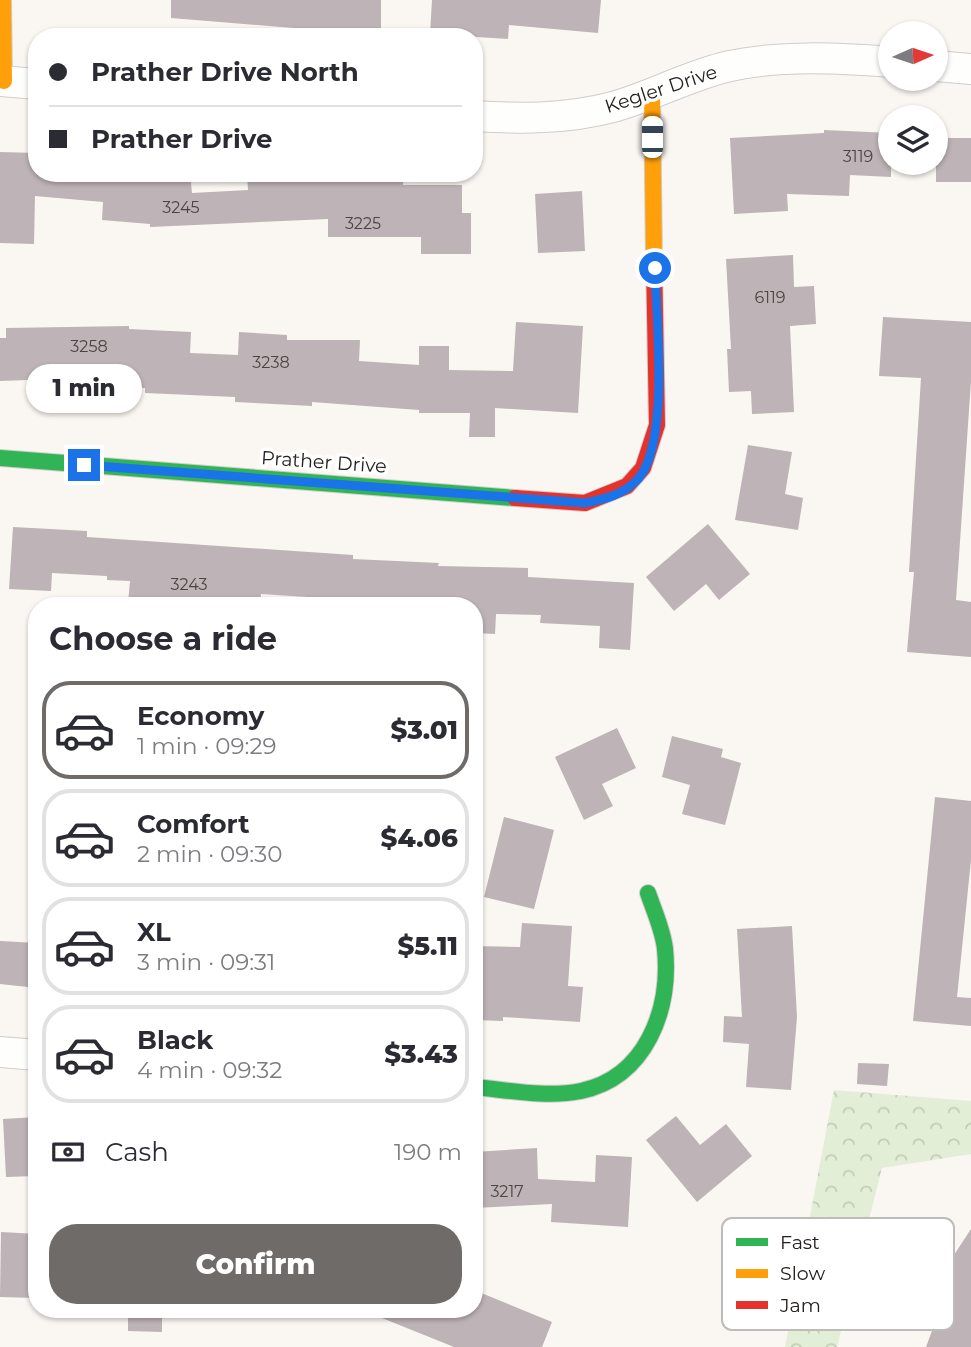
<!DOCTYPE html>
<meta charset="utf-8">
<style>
body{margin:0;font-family:Montserrat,sans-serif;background:#f2f2f3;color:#2b2b33;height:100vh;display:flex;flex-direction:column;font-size:26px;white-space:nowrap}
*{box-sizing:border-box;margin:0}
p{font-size:23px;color:#7c7c81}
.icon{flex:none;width:38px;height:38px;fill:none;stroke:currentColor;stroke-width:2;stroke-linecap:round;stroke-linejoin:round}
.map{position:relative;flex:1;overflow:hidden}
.sheet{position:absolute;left:28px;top:597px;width:455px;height:721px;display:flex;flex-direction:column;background:#fff;border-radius:28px;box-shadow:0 2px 5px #0004}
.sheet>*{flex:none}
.banner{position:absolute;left:28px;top:28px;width:455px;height:154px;border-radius:28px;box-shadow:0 2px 5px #0004;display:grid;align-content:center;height:154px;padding:0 21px;background:#fff}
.needle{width:46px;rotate:87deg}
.buttons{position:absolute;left:878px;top:21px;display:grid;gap:14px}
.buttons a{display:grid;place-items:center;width:70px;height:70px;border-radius:50%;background:#fff;box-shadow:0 2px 5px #0004;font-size:35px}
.end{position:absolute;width:32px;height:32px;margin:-16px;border:9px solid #1a73e8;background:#fff;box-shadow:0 0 0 4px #fff}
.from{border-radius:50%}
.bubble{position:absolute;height:49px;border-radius:24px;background:#fff;box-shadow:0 2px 5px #0004;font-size:23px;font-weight:800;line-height:49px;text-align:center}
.car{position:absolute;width:21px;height:42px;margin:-21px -10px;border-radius:9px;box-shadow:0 0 5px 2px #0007;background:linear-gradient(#fff 24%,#345 0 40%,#fff 0 76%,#345 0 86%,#fff 0)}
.banner b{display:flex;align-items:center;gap:24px;height:66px;font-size:26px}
.banner b+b{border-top:2px solid #e1e1e2}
.banner i{width:18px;height:18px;background:#2b2b33}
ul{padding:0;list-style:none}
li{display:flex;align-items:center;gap:21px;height:98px;margin:0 14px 10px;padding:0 7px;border:4px solid #e1e1e2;border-radius:28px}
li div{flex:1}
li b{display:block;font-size:26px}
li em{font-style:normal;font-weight:800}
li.current{border-color:#6e6b68}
li>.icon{width:63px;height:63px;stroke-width:1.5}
h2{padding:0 21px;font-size:32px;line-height:84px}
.pay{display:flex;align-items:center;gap:18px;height:77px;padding:0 21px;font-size:26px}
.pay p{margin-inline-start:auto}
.primary-button{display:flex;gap:14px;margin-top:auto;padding:14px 21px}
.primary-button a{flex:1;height:80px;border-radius:28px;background:#6e6b68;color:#fff;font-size:28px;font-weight:800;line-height:80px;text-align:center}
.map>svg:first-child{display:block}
.forest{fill:url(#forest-crowns)}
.building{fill:#beb3b6}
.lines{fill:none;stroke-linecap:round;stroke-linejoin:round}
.street-casing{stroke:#d0cdca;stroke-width:32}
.fast-casing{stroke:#d0cdca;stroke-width:18}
.slow-casing{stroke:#d0cdca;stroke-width:18}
.jam-casing{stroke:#d0cdca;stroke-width:18}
.street{stroke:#fefefd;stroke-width:30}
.fast{stroke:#30b455;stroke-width:16}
.slow{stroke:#ff9f0a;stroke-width:16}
.jam{stroke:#e5322d;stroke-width:16}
.route{stroke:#1a73e8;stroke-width:9}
.labels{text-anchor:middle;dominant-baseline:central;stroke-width:7;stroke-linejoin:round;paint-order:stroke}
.number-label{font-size:16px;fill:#4a4543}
.street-label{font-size:19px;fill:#23201d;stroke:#fff}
.key{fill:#fff;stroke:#bdbcbb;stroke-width:2}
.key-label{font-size:19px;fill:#23201d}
</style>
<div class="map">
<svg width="971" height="1347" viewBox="0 0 971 1347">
<defs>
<pattern id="forest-crowns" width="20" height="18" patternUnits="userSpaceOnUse" patternTransform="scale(1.75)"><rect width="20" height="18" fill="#e3eed6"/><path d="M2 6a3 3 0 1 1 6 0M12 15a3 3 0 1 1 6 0" fill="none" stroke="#c2ccb7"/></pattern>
</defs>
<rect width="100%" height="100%" fill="#faf6f2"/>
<path class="forest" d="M834,1090l137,11v53l-89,14 -45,179h-52z"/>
<g class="building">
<path d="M171,0h210v35l-210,-17z"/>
<path d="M432,0h169l-3,33 -89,-8 -1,14 -78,-5z"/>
<path d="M824,130l67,3v44l-41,-2 -1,21 -62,-2 1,17 -54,3 -4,-76 94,-5z"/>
<rect x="936" y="138" width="35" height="44"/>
<path d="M0,152l36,1v20h154l2,20 56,-3 -1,-16 23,-1h41v5h92v7h59v28h9v41h-50v-17h-93v-18l-178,8v-3l-48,-4 1,-18 -68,-6 -1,48 -34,-1z"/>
<path d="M582,191l3,60 -47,2 -3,-59z"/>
<path d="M793,255l1,32 20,-1 2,38 -26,2 4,86 -42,2 -1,-23 -22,1 -2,-43h4l-5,-90z"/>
<path d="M883,317l88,5v59l-15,219 15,2v55l-64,-5 7,-80h-5l12,-194 -42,-2z"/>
<path d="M516,322l67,4 -5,87 -83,-5v29h-26l1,-24h-51v-3l-107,-8v4l-77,-4v-5l-90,-4v-5l-89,3v-12l-56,2v-43h6v-10l123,-2v3l62,3 -1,21 48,2 1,-23 48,3v5h73l-1,21 60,4v-19h30v24l64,1z"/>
<path d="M748,445l44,7 -7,42 18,4 -5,32 -63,-10z"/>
<path d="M708,524l42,50 -31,26 -13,-16 -32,27 -28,-34z"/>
<path d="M13,527l74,4v6l266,18v4l86,4 -1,3 90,2v9l106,6 -4,67 -31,-2 1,-22 -60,-3 1,-8 -45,-1 -1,20 -21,-1v-27h-151v-8l-62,-4 -1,12 -132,-3 2,-22 -23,-1v-4l-55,-3 -1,18 -42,-2z"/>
<path d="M617,728l19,40 -34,16 11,22 -29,14 -29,-63z"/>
<path d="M672,736l51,13 -2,8 20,6 -16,62 -43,-11 8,-29 -28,-8z"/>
<path d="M935,797l36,4v59l-14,137 14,1v28l-58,-5z"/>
<path d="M504,817l50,13 -20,79 -50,-12z"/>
<path d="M522,923l50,3 -4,60 15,1 -3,35 -77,-5v4l-29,-1v-74l46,1z"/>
<path d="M792,926l5,91 -6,73 -45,-3 3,-43 -26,-2 1,-26 18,1 -5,-88z"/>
<path d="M0,941l37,2v45l-37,-4z"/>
<path d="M858,1063l31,1 -2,22 -30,-2z"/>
<path d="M676,1116l24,29 26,-21 26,32 -55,46 -51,-62z"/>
<path d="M37,1117v59l-31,1 -3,-58z"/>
<path d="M537,1148l1,31 57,3 1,-27 36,2 -4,70 -77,-5 1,-18 -78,4v-56z"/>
<path d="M971,1229v118h-45l10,-27 -14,-6 11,-27z"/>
<path d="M1,1232l36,2v64l-37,-1z"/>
<path d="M474,1290l78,32 -10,25h-88l-92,-37 112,-1z"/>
<path d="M128,1309h34v23l-34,-1z"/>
</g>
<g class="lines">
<g class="street-casing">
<g id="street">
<path d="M936,66l35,3"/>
<path d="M0,81l37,3"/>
<path d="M474,116c47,3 93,3 139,-9 40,-11 76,-32 117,-41 52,-11 108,-8 161,-4"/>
<path d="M0,1052l37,3"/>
</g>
</g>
<g class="fast-casing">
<g id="fast">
<path d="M0,458l515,40"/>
<path d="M474,1087c34,3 72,11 107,4 65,-14 90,-81 84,-142 -2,-19 -11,-38 -17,-56"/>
</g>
</g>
<g class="slow-casing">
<g id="slow">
<path d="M3,0l1,81"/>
<path d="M652,93l2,166"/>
</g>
</g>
<g class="jam-casing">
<path id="jam" d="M515,498l70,5 42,-17 16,-18 14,-43 -3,-166"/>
</g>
<use href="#street" class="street"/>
<use href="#fast" class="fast"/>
<use href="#slow" class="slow"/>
<use href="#jam" class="jam"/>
</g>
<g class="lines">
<path class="route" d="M84,465l501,38c20,-4 38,-8 53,-24 32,-37 18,-161 17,-211"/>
</g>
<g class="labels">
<g class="number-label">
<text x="858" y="156">3119</text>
<text x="181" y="207">3245</text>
<text x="363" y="223">3225</text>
<text x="770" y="297">6119</text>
<text x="89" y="346">3258</text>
<text x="271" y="362">3238</text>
<text x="189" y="584">3243</text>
<text x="507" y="1191">3217</text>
</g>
<g class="street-label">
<text transform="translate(661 89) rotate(-18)">Kegler Drive</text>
<text transform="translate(324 462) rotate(4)">Prather Drive</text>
</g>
</g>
<rect x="722" y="1218" width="232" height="112" rx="10" class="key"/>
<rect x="736" y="1238" width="32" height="8" fill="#30b455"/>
<rect x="736" y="1269" width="32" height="9" fill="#ff9f0a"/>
<rect x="736" y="1301" width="32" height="8" fill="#e5322d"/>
<g class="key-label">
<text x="780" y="1249">Fast</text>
<text x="780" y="1280">Slow</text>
<text x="780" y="1312">Jam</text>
</g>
</svg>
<div class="buttons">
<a><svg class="needle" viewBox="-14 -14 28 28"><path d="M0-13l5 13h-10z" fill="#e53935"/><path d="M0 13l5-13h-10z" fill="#7c7c81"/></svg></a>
<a><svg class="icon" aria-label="layers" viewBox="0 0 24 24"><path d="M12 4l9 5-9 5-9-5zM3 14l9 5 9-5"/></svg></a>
</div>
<i class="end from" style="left:655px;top:268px"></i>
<i class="end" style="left:84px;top:465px"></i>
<div class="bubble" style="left:26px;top:364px;width:116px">1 min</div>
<i class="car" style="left:652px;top:137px;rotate:0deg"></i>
<div class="banner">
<b><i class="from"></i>Prather Drive North</b>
<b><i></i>Prather Drive</b>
</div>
<section class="sheet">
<h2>Choose a ride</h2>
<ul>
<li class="current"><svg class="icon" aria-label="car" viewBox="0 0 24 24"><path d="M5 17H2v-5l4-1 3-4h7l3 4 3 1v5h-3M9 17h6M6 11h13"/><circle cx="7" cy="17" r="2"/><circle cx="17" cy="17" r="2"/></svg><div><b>Economy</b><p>1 min · 09:29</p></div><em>$3.01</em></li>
<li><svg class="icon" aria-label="car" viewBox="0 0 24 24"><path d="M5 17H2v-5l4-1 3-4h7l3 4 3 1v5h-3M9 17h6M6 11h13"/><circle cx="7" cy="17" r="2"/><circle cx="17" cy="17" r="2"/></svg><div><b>Comfort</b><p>2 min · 09:30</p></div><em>$4.06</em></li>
<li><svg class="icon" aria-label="car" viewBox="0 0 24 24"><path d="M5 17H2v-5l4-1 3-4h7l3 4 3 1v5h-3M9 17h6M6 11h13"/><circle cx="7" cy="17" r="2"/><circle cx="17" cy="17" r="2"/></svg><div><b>XL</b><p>3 min · 09:31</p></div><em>$5.11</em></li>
<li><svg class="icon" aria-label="car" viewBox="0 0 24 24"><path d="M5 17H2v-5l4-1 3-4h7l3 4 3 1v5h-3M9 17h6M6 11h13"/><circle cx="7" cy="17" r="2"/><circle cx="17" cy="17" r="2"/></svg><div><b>Black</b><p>4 min · 09:32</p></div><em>$3.43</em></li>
</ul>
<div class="pay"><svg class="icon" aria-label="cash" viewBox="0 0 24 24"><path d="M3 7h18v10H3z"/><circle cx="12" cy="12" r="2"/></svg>Cash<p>190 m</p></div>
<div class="primary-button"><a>Confirm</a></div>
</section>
</div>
